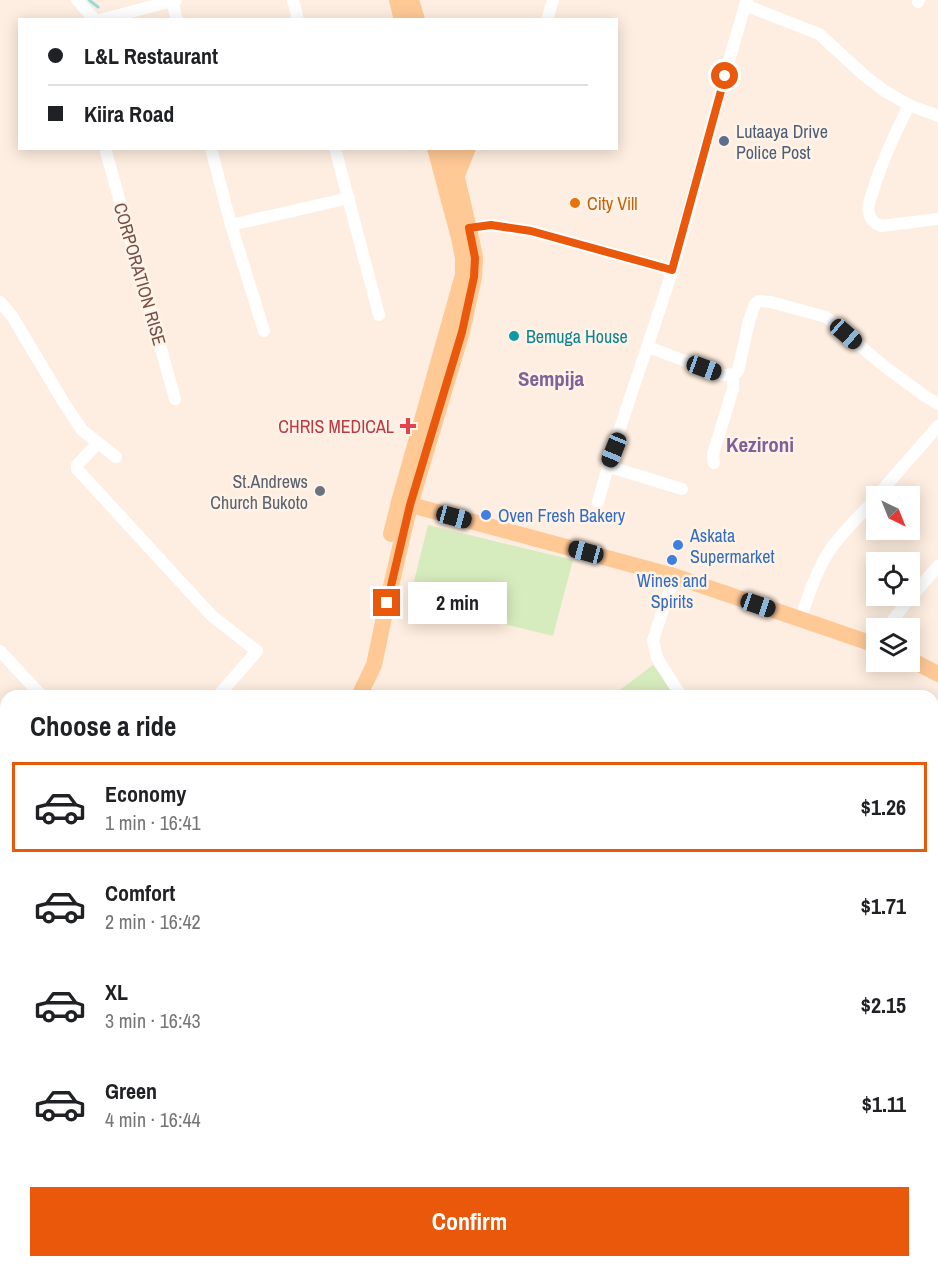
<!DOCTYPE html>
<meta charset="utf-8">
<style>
body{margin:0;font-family:"Archivo Narrow",sans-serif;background:#f6f6f6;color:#202124;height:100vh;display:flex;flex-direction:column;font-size:22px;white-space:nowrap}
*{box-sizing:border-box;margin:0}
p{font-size:20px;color:#757577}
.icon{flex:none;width:33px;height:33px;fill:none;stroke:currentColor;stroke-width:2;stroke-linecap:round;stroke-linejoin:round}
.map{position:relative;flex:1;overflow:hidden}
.side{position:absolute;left:0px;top:690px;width:939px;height:578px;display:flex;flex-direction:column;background:#fff;border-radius:18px 18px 0 0;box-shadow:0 3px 15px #0003}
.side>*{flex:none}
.hud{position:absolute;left:18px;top:18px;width:600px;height:132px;border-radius:0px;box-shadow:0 3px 15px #0003;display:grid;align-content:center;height:132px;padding:0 30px;background:#fff}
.needle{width:39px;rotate:137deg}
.controls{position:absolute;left:866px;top:486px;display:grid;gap:12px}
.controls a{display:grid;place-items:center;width:54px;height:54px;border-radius:0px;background:#fff;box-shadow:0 3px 15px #0003;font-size:30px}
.end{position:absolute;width:27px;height:27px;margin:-14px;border:8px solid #ea580c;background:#fff;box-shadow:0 0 0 3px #fff}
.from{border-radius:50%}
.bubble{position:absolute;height:42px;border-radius:0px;background:#fff;box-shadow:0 3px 15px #0003;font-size:20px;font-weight:700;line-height:42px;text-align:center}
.car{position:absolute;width:18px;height:36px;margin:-18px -9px;border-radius:8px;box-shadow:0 0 4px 2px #0007;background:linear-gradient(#222 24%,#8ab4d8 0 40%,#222 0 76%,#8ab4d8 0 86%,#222 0)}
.hud b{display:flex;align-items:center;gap:21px;height:57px;font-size:22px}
.hud b+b{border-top:2px solid #e0e0e0}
.hud i{width:15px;height:15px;background:#202124}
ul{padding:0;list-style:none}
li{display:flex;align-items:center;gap:18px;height:90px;margin:0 12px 9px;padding:0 18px;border:3px solid transparent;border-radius:0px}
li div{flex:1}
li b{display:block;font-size:22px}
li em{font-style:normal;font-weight:700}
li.on{border-color:#ea580c}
li>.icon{width:54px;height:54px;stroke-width:1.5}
h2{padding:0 30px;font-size:27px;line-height:72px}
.cta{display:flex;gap:12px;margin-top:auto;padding:12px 30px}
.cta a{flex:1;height:69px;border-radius:0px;background:#ea580c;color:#fff;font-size:24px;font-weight:700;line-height:69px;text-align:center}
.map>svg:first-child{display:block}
.green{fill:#d7ecbe}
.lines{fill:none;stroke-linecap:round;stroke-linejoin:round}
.stream{stroke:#9adadb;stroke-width:3}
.minor{stroke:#fff;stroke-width:12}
.major{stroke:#ffc996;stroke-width:16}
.route{stroke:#ea580c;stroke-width:8}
.service-dot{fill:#5c6f8a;stroke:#fff3e8;stroke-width:2}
.food-dot{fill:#e8710a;stroke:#fff3e8;stroke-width:2}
.culture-dot{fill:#0f9aa8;stroke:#fff3e8;stroke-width:2}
.health-dot{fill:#e0444e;stroke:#fff3e8;stroke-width:2}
.worship-dot{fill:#6b7280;stroke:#fff3e8;stroke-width:2}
.shop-dot{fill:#3f7fe0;stroke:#fff3e8;stroke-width:2}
.labels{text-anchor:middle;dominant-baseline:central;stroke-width:5;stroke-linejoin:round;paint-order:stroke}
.service-label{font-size:18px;fill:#4e5e75;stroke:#fff3e8;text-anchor:start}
.food-label{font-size:18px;fill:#c56008;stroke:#fff3e8;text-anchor:start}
.street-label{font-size:18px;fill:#765046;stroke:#fff3e8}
.culture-label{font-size:18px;fill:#0d838f;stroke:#fff3e8;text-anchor:start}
.health-label{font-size:18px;fill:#be3a42;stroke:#fff3e8;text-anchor:end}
.worship-label{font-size:18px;fill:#5b616d;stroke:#fff3e8;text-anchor:end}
.shop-label{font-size:18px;fill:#366cbe;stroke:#fff3e8;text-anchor:start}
.quarter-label{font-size:21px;font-weight:bold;fill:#7f619a;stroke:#fff3e8}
</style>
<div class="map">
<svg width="938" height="1267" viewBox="0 0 938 1267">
<rect width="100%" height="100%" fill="#feeee1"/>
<g class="green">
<path d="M428,525l145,35 -20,76 -144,-35z"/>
<path d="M653,665l24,31h-65z"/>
</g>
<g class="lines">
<path class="stream" d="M89,0l9,7"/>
<g class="minor">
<path d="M77,0l18,20"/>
<path d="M293,0l5,20"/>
<path d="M172,1l5,19"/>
<path d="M918,2l1,-2"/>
<path d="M745,5l74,29 45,41 19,15 26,15 29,11"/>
<path d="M100,20l76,-20"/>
<path d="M547,20l6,-20"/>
<path d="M909,105c-14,29 -28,58 -37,89 -2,6 -5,13 -3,19 1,6 6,11 12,13l57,-7"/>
<path d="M105,148l70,251"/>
<path d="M211,148l20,77 33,106"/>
<path d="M335,148l44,167"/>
<path d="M231,225l118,-27"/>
<path d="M469,228l22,-3 40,6 141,39"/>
<path d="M0,302l12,14 52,87 18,27 34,27"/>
<path d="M648,347l75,28 12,-1 3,-3 11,-50 6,-17 4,-3 12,1 55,15 58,49 41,30 13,8"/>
<path d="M98,443l-21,22v4l135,147 45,35 -39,45"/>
<path d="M714,463l-1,-9 20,-65v-14"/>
<path d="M607,466l75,23"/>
<path d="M877,496l61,-70"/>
<path d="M598,502c21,-79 51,-156 75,-234 26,-89 46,-180 74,-268"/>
<path d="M674,576l-21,64 4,18 24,38"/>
<path d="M800,619c9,-24 16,-48 30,-69 13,-19 31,-35 46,-52"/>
<path d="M887,628l18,-24 33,-38"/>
<path d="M0,651l42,45"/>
<path d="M933,820l5,-2"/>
<path d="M0,935l6,-6"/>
<path d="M933,986l5,14"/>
<path d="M0,1016h6"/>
<path d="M300,1262l11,5"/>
<path d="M613,1262l4,5"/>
<path d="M252,1267l3,-5"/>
<path d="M900,1267v-5"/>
</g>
<g class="major">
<path d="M397,0l5,20"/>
<path d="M411,0l6,20"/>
<path d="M457,175l11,-27"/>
<path d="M400,502l274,74 202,69"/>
<path d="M391,534l8,-32 64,-227v-17l-4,-20 -24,-90"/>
<path d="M909,659l29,15"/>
<path d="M359,696l15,-31 13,-62 23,-98 52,-173 12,-55 1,-19 -3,-16 -22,-94"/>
<path d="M0,1194l6,-7"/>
</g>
</g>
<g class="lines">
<path class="route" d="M387,603l23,-98 52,-173 12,-55 1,-19 -6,-30 22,-3 40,6 141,39 53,-194"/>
</g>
<circle class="service-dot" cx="724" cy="141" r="6"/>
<circle class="food-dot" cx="575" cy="203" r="6"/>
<circle class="culture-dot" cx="514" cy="336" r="6"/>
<path class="health-dot" d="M405 417h6v6h6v6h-6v6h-6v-6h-6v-6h6z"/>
<circle class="worship-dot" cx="320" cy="491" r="6"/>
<g class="shop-dot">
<circle cx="486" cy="515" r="6"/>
<circle cx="678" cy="545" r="6"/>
<circle cx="672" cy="560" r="6"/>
</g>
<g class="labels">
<g class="service-label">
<text x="736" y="131">Lutaaya Drive<tspan x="736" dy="21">Police Post</tspan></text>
</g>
<g class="food-label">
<text x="587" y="203">City Vill</text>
</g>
<g class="street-label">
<text transform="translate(140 274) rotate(74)">CORPORATION RISE</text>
</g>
<g class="culture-label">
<text x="526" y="336">Bemuga House</text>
</g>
<g class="health-label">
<text x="394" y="426">CHRIS MEDICAL</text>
</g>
<g class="worship-label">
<text x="308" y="481">St.Andrews<tspan x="308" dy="21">Church Bukoto</tspan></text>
</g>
<g class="shop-label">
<text x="498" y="515">Oven Fresh Bakery</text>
<text x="690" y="535">Askata<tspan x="690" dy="21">Supermarket</tspan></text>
<text x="672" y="580" text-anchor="middle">Wines and<tspan x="672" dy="21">Spirits</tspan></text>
</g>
<g class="quarter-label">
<text x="551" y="378">Sempija</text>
<text x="760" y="444">Kezironi</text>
</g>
</g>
</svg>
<div class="controls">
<a><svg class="needle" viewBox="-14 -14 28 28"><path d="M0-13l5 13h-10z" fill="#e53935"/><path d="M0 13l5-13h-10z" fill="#757577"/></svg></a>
<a><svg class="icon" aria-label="locate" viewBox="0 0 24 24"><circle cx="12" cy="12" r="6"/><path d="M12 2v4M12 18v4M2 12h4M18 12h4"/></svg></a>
<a><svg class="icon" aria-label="layers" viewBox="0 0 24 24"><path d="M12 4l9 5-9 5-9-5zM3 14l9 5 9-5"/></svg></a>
</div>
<i class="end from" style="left:725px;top:76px"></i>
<i class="end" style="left:387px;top:603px"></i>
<div class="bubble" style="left:408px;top:582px;width:99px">2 min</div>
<i class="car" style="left:846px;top:334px;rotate:131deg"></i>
<i class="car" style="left:704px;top:368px;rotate:110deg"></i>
<i class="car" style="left:614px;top:450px;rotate:202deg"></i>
<i class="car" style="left:454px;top:517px;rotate:105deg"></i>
<i class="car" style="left:586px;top:552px;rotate:285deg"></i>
<i class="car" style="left:758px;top:605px;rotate:109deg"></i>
<div class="hud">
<b><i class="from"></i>L&amp;L Restaurant</b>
<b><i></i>Kiira Road</b>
</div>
<section class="side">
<h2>Choose a ride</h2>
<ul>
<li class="on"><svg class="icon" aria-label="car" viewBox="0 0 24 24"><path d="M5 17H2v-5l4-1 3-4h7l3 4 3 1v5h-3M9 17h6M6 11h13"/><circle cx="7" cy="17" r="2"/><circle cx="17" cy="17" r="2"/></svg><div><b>Economy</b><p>1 min · 16:41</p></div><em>$1.26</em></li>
<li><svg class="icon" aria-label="car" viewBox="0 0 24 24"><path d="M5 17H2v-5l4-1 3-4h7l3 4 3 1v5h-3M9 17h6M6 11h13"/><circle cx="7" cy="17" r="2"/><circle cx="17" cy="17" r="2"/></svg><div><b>Comfort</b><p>2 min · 16:42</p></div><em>$1.71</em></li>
<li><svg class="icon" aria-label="car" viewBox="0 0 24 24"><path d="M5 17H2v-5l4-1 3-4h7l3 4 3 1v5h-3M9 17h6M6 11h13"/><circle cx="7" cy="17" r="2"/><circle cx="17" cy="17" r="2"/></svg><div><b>XL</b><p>3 min · 16:43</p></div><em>$2.15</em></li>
<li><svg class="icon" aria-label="car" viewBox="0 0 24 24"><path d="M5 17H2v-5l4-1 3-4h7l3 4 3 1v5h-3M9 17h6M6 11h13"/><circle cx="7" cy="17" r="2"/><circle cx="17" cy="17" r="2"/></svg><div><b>Green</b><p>4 min · 16:44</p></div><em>$1.11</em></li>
</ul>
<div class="cta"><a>Confirm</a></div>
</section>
</div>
